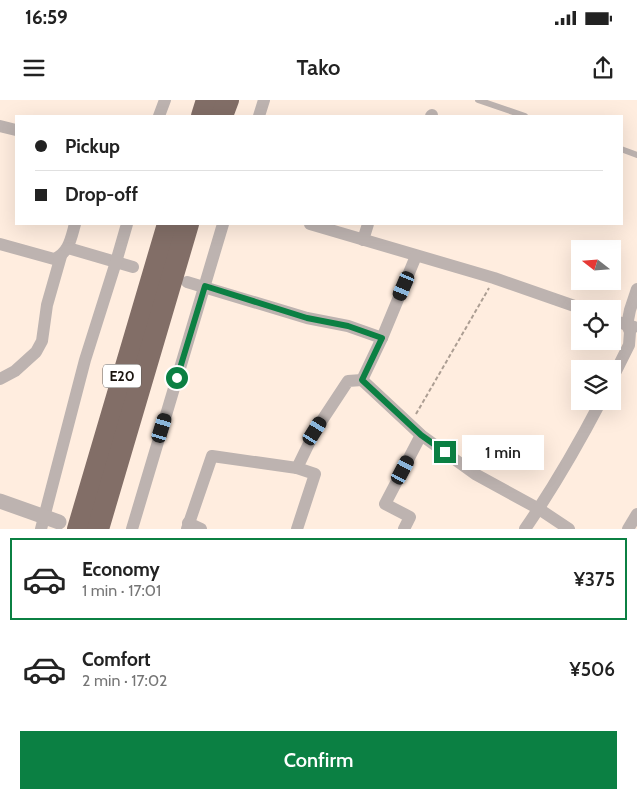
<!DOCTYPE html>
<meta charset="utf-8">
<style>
body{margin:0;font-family:Cabin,sans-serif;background:#f2f2f2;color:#222;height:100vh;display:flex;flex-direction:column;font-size:19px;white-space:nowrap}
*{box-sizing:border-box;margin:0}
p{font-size:16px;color:#767676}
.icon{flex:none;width:28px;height:28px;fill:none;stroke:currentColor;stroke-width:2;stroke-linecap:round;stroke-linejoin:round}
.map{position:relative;height:429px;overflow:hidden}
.drawer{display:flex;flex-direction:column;background:#fff;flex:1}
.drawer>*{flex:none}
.top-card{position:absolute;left:15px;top:15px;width:608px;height:110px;border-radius:0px;box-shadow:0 5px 20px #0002;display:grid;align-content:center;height:110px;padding:0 20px;background:#fff}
.needle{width:32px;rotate:287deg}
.controls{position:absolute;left:571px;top:140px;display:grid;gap:10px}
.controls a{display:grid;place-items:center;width:50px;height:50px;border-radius:0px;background:#fff;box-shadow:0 5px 20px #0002;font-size:25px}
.end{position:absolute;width:22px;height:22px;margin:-11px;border:6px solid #0b8043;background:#fff;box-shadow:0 0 0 2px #fff}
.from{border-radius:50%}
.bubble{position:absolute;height:35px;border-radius:0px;background:#fff;box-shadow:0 5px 20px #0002;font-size:16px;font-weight:600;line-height:35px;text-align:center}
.car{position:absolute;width:15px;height:30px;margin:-15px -8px;border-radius:6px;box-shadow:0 0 4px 1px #0007;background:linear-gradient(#222 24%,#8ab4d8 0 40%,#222 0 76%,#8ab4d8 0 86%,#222 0)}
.top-card b{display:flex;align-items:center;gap:18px;height:48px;font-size:19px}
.top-card b+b{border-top:1px solid #e0e0e0}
.top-card i{width:12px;height:12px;background:#222}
ul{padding:9px 0 0;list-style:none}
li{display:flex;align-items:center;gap:15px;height:82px;margin:0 10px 8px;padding:0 10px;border:2px solid transparent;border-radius:0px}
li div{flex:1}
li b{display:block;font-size:19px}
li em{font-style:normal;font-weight:600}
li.on{border-color:#0b8043}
li>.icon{width:45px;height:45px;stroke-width:1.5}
.primary-button{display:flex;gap:10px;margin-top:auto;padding:10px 20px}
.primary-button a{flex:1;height:58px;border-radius:0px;background:#0b8043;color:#fff;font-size:20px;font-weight:600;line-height:58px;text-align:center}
.status{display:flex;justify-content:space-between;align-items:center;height:35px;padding:0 25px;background:#fff;direction:ltr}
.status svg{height:14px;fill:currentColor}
header{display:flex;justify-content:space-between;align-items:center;height:65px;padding:0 20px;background:#fff;font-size:22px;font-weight:600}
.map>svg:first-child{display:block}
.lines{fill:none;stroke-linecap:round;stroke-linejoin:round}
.path{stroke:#ac9e93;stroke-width:2;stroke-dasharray:4 2.5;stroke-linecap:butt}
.service{stroke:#bdb3b0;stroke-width:6}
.minor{stroke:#bdb3b0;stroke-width:12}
.tertiary{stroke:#bdb3b0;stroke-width:15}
.motorway{stroke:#826e67;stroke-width:22}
.route{stroke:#0b8043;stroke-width:6}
.labels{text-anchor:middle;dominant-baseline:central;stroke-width:5;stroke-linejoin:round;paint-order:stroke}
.shield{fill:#fff;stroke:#5f5a57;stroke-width:1}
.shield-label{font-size:14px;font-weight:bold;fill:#1a140f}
</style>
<div class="status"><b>16:59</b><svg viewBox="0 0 49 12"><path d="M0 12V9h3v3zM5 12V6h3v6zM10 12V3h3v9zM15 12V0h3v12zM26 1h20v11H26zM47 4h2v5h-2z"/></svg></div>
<header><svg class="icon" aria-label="menu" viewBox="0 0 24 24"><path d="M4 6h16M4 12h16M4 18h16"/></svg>Tako<svg class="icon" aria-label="share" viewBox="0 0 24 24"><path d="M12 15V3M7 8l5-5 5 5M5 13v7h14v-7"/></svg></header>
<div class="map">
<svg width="637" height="429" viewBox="0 0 637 429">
<rect width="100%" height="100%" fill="#ffeddf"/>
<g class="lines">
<path class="path" d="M416,314l73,-126"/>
<g class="service">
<path d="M478,0l47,16"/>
<path d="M621,49l16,6"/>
</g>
<g class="minor">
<path d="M159,16l6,-16"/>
<path d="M259,16l5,-16"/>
<path d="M431,16l1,-1"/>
<path d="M0,26l16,4"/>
<path d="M310,124l184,54 89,31"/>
<path d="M363,140l5,-16"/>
<path d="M0,144l54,15c15,-6 17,-21 21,-35"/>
<path d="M68,148l65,19"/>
<path d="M187,182l120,36 41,8 34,12"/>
<path d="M612,220l22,7"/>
<path d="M0,279l15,-8 21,-19 6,-11 5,-36 14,-49"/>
<path d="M612,279l17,-34 1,-13 -3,-7 3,-15 7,-21"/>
<path d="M362,280l59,55 54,39 64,35 30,20"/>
<path d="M297,368l18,-37 33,-50 14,-1 20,-42 34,-82"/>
<path d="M188,423l13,6"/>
<path d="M41,429l44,-169 31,-98 11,-38"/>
<path d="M132,429l91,-305"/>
<path d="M187,429l25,-73 85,12 18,6 -18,55"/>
<path d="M404,429l6,-12 -25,-13 36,-69"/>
<path d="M525,429c28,-41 53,-84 76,-128"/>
<path d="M628,429l9,-15"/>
</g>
<path class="tertiary" d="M0,401l59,21"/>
<g class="motorway">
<path d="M202,16l5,-16"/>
<path d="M222,16l6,-16"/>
<path d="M78,429l90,-305"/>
<path d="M98,429l90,-305"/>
</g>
</g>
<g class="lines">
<path class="route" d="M177,278l28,-92 102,32 41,8 34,12 -20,42 59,55 24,17"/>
</g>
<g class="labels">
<rect class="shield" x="103" y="264.5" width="38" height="23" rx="4"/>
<g class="shield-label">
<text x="122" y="276">E20</text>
</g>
</g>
</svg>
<div class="controls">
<a><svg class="needle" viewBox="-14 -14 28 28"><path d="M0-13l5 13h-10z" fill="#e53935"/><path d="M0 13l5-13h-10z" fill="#767676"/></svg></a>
<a><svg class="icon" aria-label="locate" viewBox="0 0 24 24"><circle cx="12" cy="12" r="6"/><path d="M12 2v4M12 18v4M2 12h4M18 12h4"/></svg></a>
<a><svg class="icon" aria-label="layers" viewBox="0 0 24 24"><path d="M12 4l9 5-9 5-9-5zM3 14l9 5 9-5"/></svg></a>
</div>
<i class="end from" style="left:177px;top:278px"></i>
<i class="end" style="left:445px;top:352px"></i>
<div class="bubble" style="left:462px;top:335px;width:82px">1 min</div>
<i class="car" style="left:404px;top:186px;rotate:203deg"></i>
<i class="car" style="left:162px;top:328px;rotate:17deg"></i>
<i class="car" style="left:315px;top:331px;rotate:32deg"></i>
<i class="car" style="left:403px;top:370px;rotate:28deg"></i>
<div class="top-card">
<b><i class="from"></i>Pickup</b>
<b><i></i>Drop-off</b>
</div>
</div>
<section class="drawer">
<ul>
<li class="on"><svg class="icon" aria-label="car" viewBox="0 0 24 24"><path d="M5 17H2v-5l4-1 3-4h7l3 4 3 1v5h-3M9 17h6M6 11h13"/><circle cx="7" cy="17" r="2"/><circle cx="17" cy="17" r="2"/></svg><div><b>Economy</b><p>1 min · 17:01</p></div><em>¥375</em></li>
<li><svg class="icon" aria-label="car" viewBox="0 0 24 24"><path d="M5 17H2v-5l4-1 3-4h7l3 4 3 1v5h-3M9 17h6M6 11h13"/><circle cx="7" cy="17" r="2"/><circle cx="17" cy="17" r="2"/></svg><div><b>Comfort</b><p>2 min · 17:02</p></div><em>¥506</em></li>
</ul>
<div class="primary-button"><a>Confirm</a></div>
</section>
